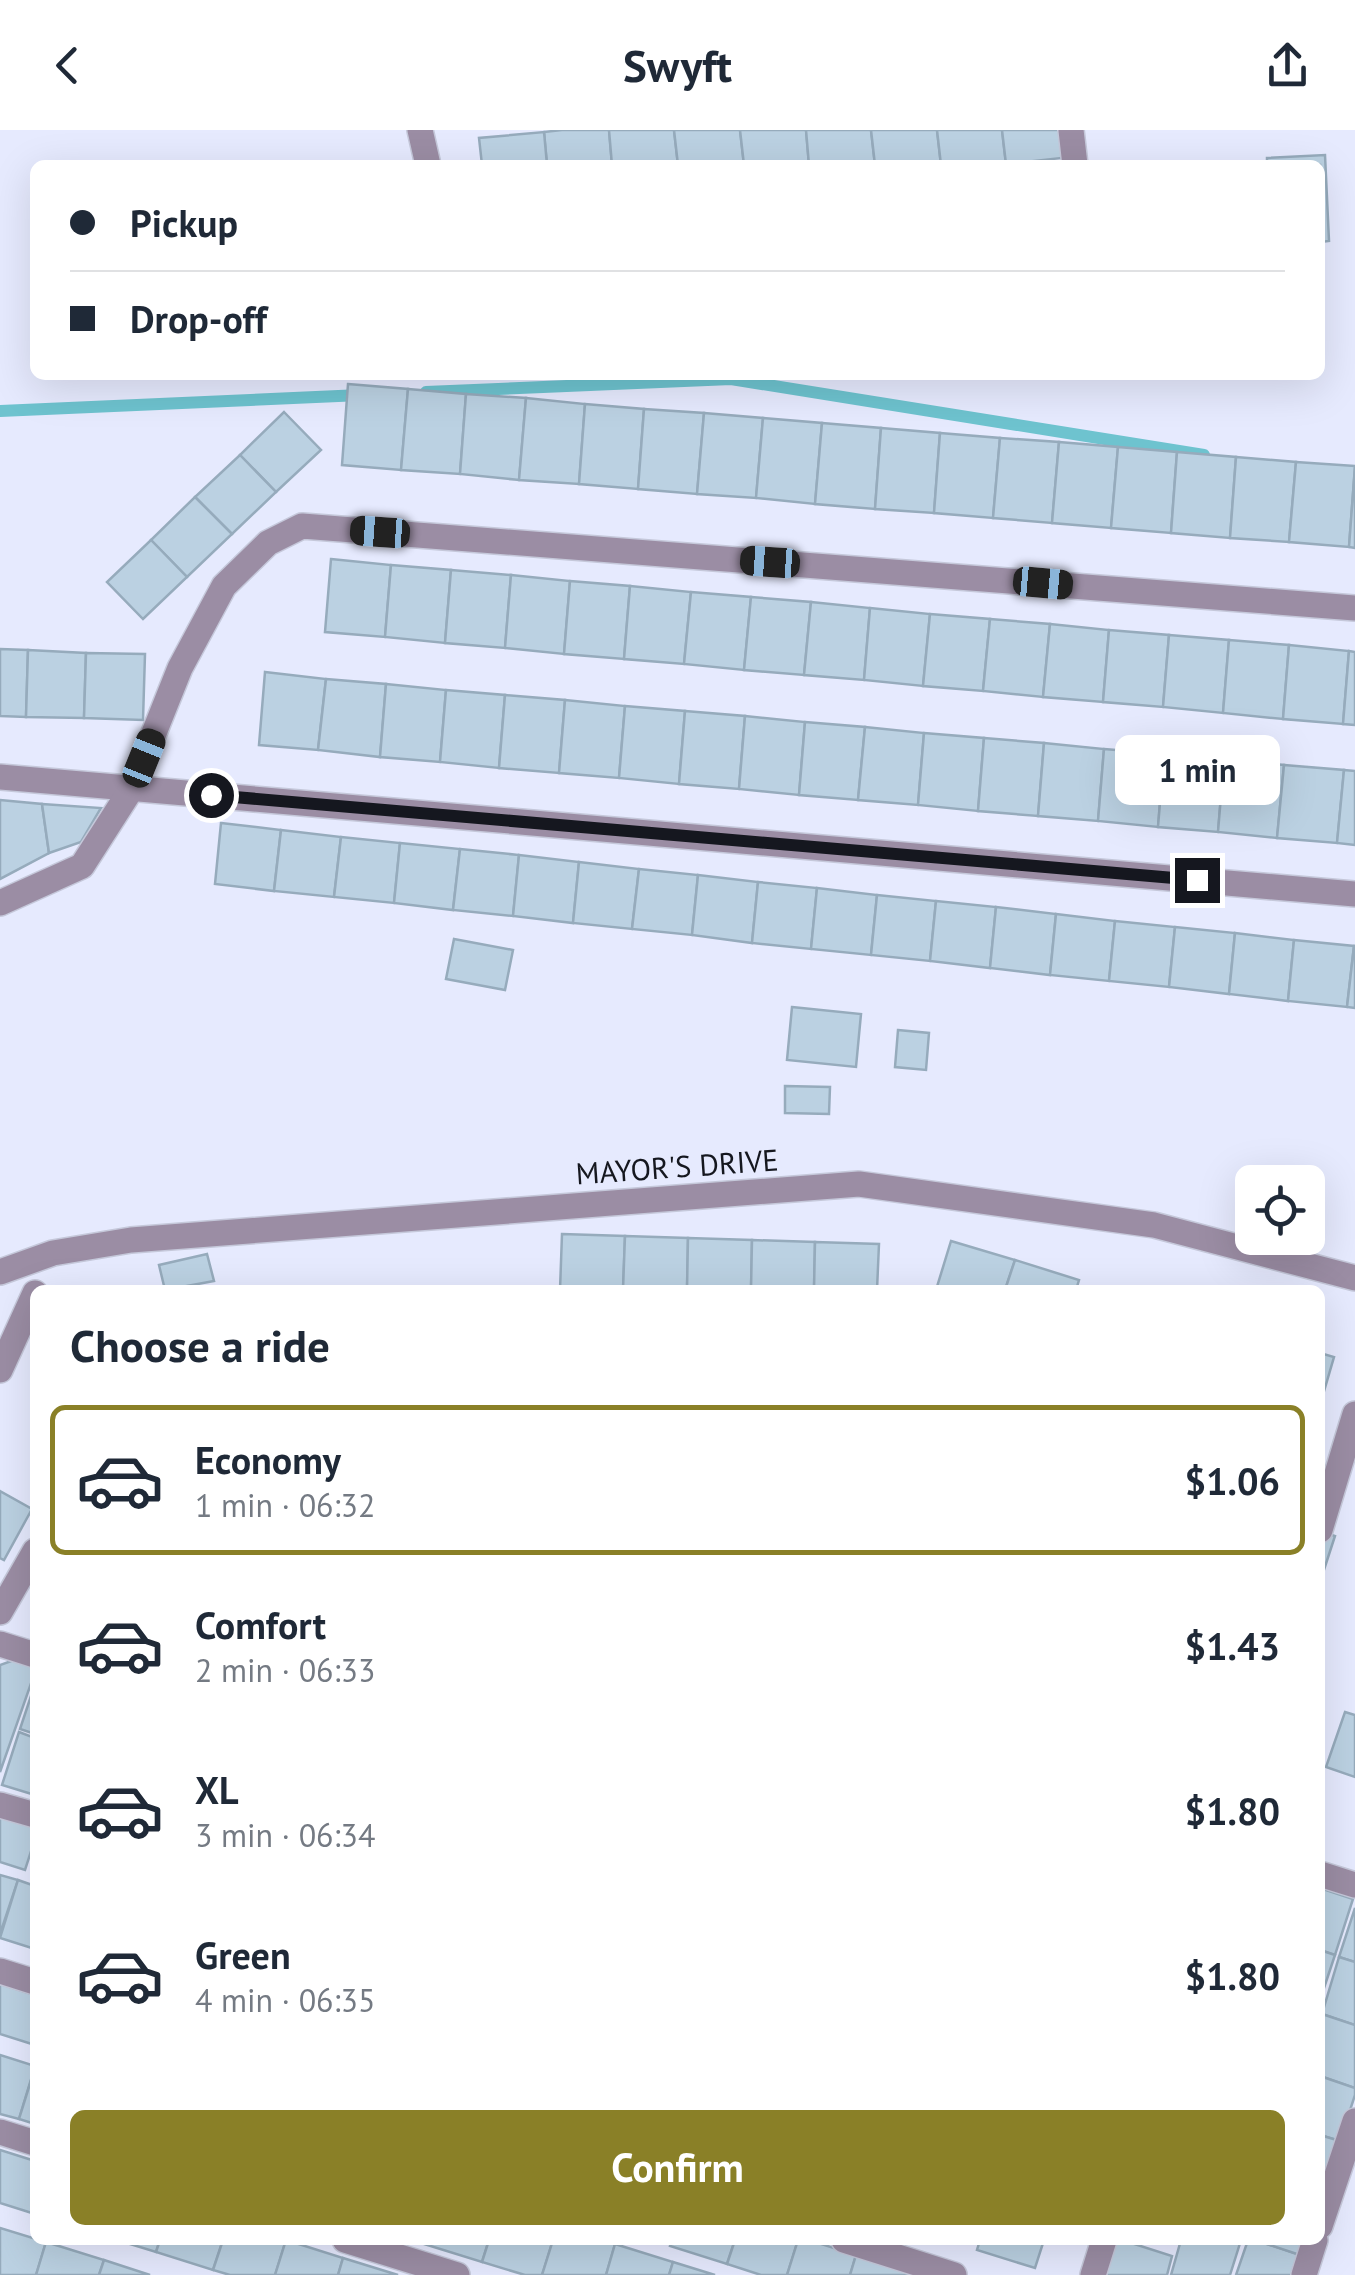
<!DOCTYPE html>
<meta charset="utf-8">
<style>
body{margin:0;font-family:"PT Sans",sans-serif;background:#f2f2f3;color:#1f2937;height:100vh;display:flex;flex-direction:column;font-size:38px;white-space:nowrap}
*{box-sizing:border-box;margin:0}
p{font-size:32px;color:#747a83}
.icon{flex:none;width:55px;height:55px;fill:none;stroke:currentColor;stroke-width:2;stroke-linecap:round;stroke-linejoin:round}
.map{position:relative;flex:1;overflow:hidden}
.sheet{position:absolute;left:30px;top:1155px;width:1295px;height:960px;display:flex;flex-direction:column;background:#fff;border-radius:15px;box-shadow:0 10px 40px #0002}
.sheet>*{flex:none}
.banner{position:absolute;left:30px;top:30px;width:1295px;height:220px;border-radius:15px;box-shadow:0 10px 40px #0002;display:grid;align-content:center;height:220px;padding:0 40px;background:#fff}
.fabs{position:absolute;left:1235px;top:1035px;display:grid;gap:20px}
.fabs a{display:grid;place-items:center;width:90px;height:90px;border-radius:15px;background:#fff;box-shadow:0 10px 40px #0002;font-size:50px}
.end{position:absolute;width:45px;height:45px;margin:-22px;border:12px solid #15171f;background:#fff;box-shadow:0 0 0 5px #fff}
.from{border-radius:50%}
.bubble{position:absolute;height:70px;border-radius:15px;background:#fff;box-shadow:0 10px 40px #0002;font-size:32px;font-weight:700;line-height:70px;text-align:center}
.car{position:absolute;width:30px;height:60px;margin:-30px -15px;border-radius:12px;box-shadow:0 0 8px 2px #0007;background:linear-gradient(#222 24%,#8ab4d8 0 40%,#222 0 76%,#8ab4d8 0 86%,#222 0)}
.banner b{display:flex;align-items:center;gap:35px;height:95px;font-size:38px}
.banner b+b{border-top:2px solid #e0e1e3}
.banner i{width:25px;height:25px;background:#1f2937}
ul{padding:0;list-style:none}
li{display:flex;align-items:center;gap:30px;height:150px;margin:0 20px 15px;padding:0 20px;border:5px solid transparent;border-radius:15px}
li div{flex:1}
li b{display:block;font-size:38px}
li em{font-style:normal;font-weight:700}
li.selected{border-color:#8a8027}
li>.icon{width:90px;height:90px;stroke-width:1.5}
h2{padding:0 40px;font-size:45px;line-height:120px}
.cta{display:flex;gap:20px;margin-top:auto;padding:20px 40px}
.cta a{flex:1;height:115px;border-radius:15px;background:#8a8027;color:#fff;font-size:40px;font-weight:700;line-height:115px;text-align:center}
header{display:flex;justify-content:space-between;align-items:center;height:130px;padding:0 40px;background:#fff;font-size:45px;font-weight:700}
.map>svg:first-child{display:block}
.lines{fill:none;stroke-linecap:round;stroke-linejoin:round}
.stream{stroke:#6ec3cf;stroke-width:12}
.building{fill:#bbd1e2;stroke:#96abbc;stroke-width:2.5}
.minor-casing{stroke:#c5c8da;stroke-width:28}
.tertiary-casing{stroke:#c5c8da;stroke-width:28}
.minor{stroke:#9b8da4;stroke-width:25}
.tertiary{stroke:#9b8da4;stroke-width:25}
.route{stroke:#15171f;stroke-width:12}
.labels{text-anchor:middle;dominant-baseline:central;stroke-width:10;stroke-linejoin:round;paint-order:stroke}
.street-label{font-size:30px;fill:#15171f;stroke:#e6eafe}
</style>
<header><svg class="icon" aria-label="back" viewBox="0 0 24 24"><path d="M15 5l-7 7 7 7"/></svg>Swyft<svg class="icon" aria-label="share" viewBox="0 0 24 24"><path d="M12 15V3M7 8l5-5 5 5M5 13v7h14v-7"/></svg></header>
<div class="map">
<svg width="1355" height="2145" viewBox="0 0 1355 2145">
<rect width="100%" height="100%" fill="#e6eafe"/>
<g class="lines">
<g class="stream">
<path d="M426,262l305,-13 473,76"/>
<path d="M0,281l361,-16"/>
</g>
</g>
<g class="building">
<path d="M562,0h47l3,35h-65l-3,-33z"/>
<path d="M609,0h65l4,35h-66z"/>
<path d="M674,0h66l4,35h-66z"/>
<path d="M740,0h66l3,35h-65z"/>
<path d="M806,0h65l4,35h-66z"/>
<path d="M871,0h66l4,35h-66z"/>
<path d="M937,0h65l4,34 -65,1z"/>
<path d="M1002,0h66l3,27 -65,7z"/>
<path d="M544,2l3,33h-65l-3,-27z"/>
<path d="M1325,25l4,86 -9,1v-77h-53v-7z"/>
<path d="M348,254l60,5 -7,81 -59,-5z"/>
<path d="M408,259l58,5 -6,80 -59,-4z"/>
<path d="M466,264l60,4 -7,82 -59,-6z"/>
<path d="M526,268l59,6 -6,80 -60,-4z"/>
<path d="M585,274l59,5 -6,80 -59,-5z"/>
<path d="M644,279l60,4 -7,81 -59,-5z"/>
<path d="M284,282l37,38 -45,42 -36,-37z"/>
<path d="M704,283l59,5 -7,80 -59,-4z"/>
<path d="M763,288l59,5 -7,81 -59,-6z"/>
<path d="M822,293l59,5 -6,81 -60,-5z"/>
<path d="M881,298l59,5 -6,80 -59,-4z"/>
<path d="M940,303l60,5 -7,80 -59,-5z"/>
<path d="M1000,308l59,4 -7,81 -59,-5z"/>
<path d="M1059,312l59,5 -7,81 -59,-5z"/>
<path d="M1118,317l59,5 -6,81 -60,-5z"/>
<path d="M1177,322l59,5 -6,81 -59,-5z"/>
<path d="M240,325l36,37 -44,42 -37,-37z"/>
<path d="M1236,327l60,5 -7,80 -59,-4z"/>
<path d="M1296,332l59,4 -6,81 -60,-5z"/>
<path d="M1355,337v81l-6,-1z"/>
<path d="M195,367l37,37 -45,43 -36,-37z"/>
<path d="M151,410l36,37 -44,42 -36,-37z"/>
<path d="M331,429l60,6 -6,72 -60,-5z"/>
<path d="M391,435l60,5 -6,73 -60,-6z"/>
<path d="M451,440l60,5 -6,73 -60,-5z"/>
<path d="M511,445l59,6 -6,73 -59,-6z"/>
<path d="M570,451l60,5 -6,73 -60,-5z"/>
<path d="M630,456l61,6 -7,72 -60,-5z"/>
<path d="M691,462l60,5 -7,73 -60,-6z"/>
<path d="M751,467l60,5 -7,73 -60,-5z"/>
<path d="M811,472l59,6 -6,72 -60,-5z"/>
<path d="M870,478l60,6 -7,72 -59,-6z"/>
<path d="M930,484l60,5 -7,72 -60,-5z"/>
<path d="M990,489l60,5 -7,73 -60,-6z"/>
<path d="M1050,494l59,6 -6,72 -60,-5z"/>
<path d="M1109,500l60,5 -6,72 -60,-5z"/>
<path d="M1169,505l60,5 -6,73 -60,-6z"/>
<path d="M1229,510l60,5 -6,74 -60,-6z"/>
<path d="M1289,515l60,6 -6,73 -60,-5z"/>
<path d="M0,519l28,1 -2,67 -26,-1z"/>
<path d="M28,520l58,3 -2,65 -58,-1z"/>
<path d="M1349,521l6,1v73l-12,-1z"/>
<path d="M86,523l59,1 -2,66 -59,-2z"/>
<path d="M265,542l61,7 -8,71 -59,-5z"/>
<path d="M326,549l60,5 -6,73 -62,-7z"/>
<path d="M386,554l60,6 -6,72 -60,-5z"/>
<path d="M446,560l59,5 -6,73 -59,-6z"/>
<path d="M505,565l60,5 -6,73 -60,-5z"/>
<path d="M565,570l60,6 -6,72 -60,-5z"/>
<path d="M625,576l60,5 -6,73 -60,-6z"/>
<path d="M685,581l60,5 -6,73 -60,-5z"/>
<path d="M745,586l60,6 -6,73 -60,-6z"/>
<path d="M805,592l60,5 -7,73 -59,-5z"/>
<path d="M865,597l59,6 -6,72 -60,-5z"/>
<path d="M924,603l60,5 -6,73 -60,-6z"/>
<path d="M984,608l60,5 -6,73 -60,-5z"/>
<path d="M1044,613l60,6 -6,72 -60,-5z"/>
<path d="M1104,619l60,5 -6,73 -60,-6z"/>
<path d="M1164,624l60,6 -6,72 -60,-5z"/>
<path d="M1224,630l60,5 -7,73 -59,-6z"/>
<path d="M1284,635l60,5 -7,73 -60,-5z"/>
<path d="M1344,640l11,1v74l-18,-2z"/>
<path d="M0,670l42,4 7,49 -49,26z"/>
<path d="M42,674l59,4 -20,34 -32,11z"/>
<path d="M221,693l60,7 -7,61 -59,-7z"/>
<path d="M281,700l60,7 -7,60 -60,-6z"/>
<path d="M341,707l59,6 -6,60 -60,-6z"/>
<path d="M400,713l60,6 -7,61 -59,-7z"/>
<path d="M460,719l59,6 -6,61 -60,-6z"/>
<path d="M519,725l60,7 -6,61 -60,-7z"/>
<path d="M579,732l60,7 -7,60 -59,-6z"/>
<path d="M639,739l59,6 -6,60 -60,-6z"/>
<path d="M698,745l60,7 -6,61 -60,-8z"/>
<path d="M758,752l59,6 -6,61 -59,-6z"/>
<path d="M817,758l60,7 -6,60 -60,-6z"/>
<path d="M877,765l59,6 -6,60 -59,-6z"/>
<path d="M936,771l60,6 -6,61 -60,-7z"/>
<path d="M996,777l60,7 -6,61 -60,-7z"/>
<path d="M1056,784l59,7 -6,60 -59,-6z"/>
<path d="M1115,791l60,6 -6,60 -60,-6z"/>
<path d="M1175,797l60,6 -6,61 -60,-7z"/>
<path d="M1235,803l59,7 -6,61 -59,-7z"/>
<path d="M454,809l59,11 -8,40 -59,-11z"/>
<path d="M1294,810l60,6 -7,61 -59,-6z"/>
<path d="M1354,816h1v62l-8,-1z"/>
<path d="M792,877l69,7 -5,53 -69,-7z"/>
<path d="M898,900l31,3 -3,37 -31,-3z"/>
<path d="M785,956l45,1 -1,27 -44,-1z"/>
<path d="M562,1104l63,2 -2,54h-63z"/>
<path d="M625,1106l63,2 -1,52h-64z"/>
<path d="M688,1108l64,2 -1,50h-64z"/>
<path d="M752,1110l63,2 -1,48h-63z"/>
<path d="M951,1111l64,19 -10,30h-69z"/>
<path d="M815,1112l64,2 -2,46h-63z"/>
<path d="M207,1124l7,27 -49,9 -6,-25z"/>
<path d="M1015,1130l64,20 -3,10h-71z"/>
<path d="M1320,1223l14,4 -14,48z"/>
<path d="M0,1361l32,18 -28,51 -4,-2z"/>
<path d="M1320,1401l15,5 -15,46z"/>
<path d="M14,1530l21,2v10l-35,100v-107z"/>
<path d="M35,1554v50l-15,-5z"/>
<path d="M1345,1582l10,3v62l-29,-10z"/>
<path d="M19,1602l16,6v57l-33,-10z"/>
<path d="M0,1683l35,10v16l-10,31 -25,-8z"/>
<path d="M0,1745l18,5 -18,54z"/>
<path d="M18,1750l17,6v63l-35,-11z"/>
<path d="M1320,1758l33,11 -18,56 -15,-5z"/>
<path d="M1355,1778v54l-16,-5z"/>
<path d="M1320,1820l15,5 -15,45z"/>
<path d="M1339,1827l16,5v63l-33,-11z"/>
<path d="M0,1854l35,11v50l-35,-11z"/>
<path d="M1322,1884l33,11v63l-35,-12z"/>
<path d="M0,1925l35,11 -16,53 -19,-5z"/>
<path d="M35,1938v56l-16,-5z"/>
<path d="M1320,1946l35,12v7l-15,46 -20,-6z"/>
<path d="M1320,2005l20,6 -20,56z"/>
<path d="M0,2020l35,11v53l-35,-11z"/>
<path d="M0,2098l46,14 -10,33h-36z"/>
<path d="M117,2110h43l-4,12z"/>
<path d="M160,2110h63l-10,30 -57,-18z"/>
<path d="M223,2110h63l-11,35h-45l-17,-5z"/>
<path d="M286,2110l57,18 -5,17h-63z"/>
<path d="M426,2110h63l-7,22 -58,-18z"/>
<path d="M489,2110h64l-11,35h-17l-43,-13z"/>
<path d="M553,2110h49l13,4 -9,31h-64z"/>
<path d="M672,2110h63l-8,24 -57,-18z"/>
<path d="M735,2110h63l-11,35h-26l-34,-11z"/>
<path d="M798,2110h11l47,15 -6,20h-63z"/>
<path d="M980,2110h64l-9,28 -58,-18z"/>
<path d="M1115,2110h7l50,16 -5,19h-64z"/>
<path d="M1181,2110h60l-11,35h-59z"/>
<path d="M1248,2110h7l48,16 -7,19h-60z"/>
<path d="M1255,2110h53l-5,16z"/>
<path d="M46,2112l58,18 -5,15h-63z"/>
<path d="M615,2114l58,18 -4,13h-63z"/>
<path d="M856,2125l57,20h-63z"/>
<path d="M343,2128l55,17h-60z"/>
<path d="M104,2130l46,15h-51z"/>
<path d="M673,2132l42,13h-46z"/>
</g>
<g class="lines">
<g class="minor-casing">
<g id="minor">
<path d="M420,0l8,35"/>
<path d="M1071,0l4,35"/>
<path d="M0,647l1355,117"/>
<path d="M0,773l82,-37 50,-78 48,-120 44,-82 44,-43 34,-17 1053,82"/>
<path d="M0,1240l35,-77"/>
<path d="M1320,1400l35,-116"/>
<path d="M0,1482l35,-61"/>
<path d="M0,1514l35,11"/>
<path d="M0,1675l35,10"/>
<path d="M1320,1744l35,11"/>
<path d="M0,1841l35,11"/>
<path d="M0,2002l35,11"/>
<path d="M1320,2096l35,-105"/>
<path d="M345,2110l112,35"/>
<path d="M844,2110l110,35"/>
<path d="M1093,2145l11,-35"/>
<path d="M1304,2145l11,-35"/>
</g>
</g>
<g class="tertiary-casing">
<path id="tertiary" d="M0,1142l53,-19 78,-13 728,-56 295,41 201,53"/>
</g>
<use href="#minor" class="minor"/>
<use href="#tertiary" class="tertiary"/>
</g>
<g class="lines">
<path class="route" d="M211,665l986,85"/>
</g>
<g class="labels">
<g class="street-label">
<text transform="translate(677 1036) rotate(-4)">MAYOR'S DRIVE</text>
</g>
</g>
</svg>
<div class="fabs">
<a><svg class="icon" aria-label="locate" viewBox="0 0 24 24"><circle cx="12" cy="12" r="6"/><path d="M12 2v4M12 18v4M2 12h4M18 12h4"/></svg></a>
</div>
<i class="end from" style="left:211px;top:665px"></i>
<i class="end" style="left:1197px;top:750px"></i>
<div class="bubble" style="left:1115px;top:605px;width:165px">1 min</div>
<i class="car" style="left:380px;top:402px;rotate:274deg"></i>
<i class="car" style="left:770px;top:432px;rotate:274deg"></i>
<i class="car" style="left:1043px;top:453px;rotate:95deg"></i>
<i class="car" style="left:144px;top:628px;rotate:22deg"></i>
<div class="banner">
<b><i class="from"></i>Pickup</b>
<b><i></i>Drop-off</b>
</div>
<section class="sheet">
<h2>Choose a ride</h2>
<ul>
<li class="selected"><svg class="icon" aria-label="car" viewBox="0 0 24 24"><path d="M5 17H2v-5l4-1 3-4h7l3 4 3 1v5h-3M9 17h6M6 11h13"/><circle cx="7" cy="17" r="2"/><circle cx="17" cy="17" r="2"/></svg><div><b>Economy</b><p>1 min · 06:32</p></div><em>$1.06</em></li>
<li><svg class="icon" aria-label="car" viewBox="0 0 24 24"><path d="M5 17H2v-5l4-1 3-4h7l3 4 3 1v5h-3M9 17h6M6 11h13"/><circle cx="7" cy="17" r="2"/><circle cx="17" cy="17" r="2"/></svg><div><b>Comfort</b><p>2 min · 06:33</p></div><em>$1.43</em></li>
<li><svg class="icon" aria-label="car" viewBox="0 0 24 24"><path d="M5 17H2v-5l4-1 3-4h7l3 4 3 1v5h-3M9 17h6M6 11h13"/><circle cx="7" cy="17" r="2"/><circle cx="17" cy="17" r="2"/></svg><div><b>XL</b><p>3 min · 06:34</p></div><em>$1.80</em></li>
<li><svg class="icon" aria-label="car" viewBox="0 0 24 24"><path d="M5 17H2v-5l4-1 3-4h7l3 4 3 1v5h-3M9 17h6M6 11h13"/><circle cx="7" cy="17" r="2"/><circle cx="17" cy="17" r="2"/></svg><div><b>Green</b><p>4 min · 06:35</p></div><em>$1.80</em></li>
</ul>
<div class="cta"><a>Confirm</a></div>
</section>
</div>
